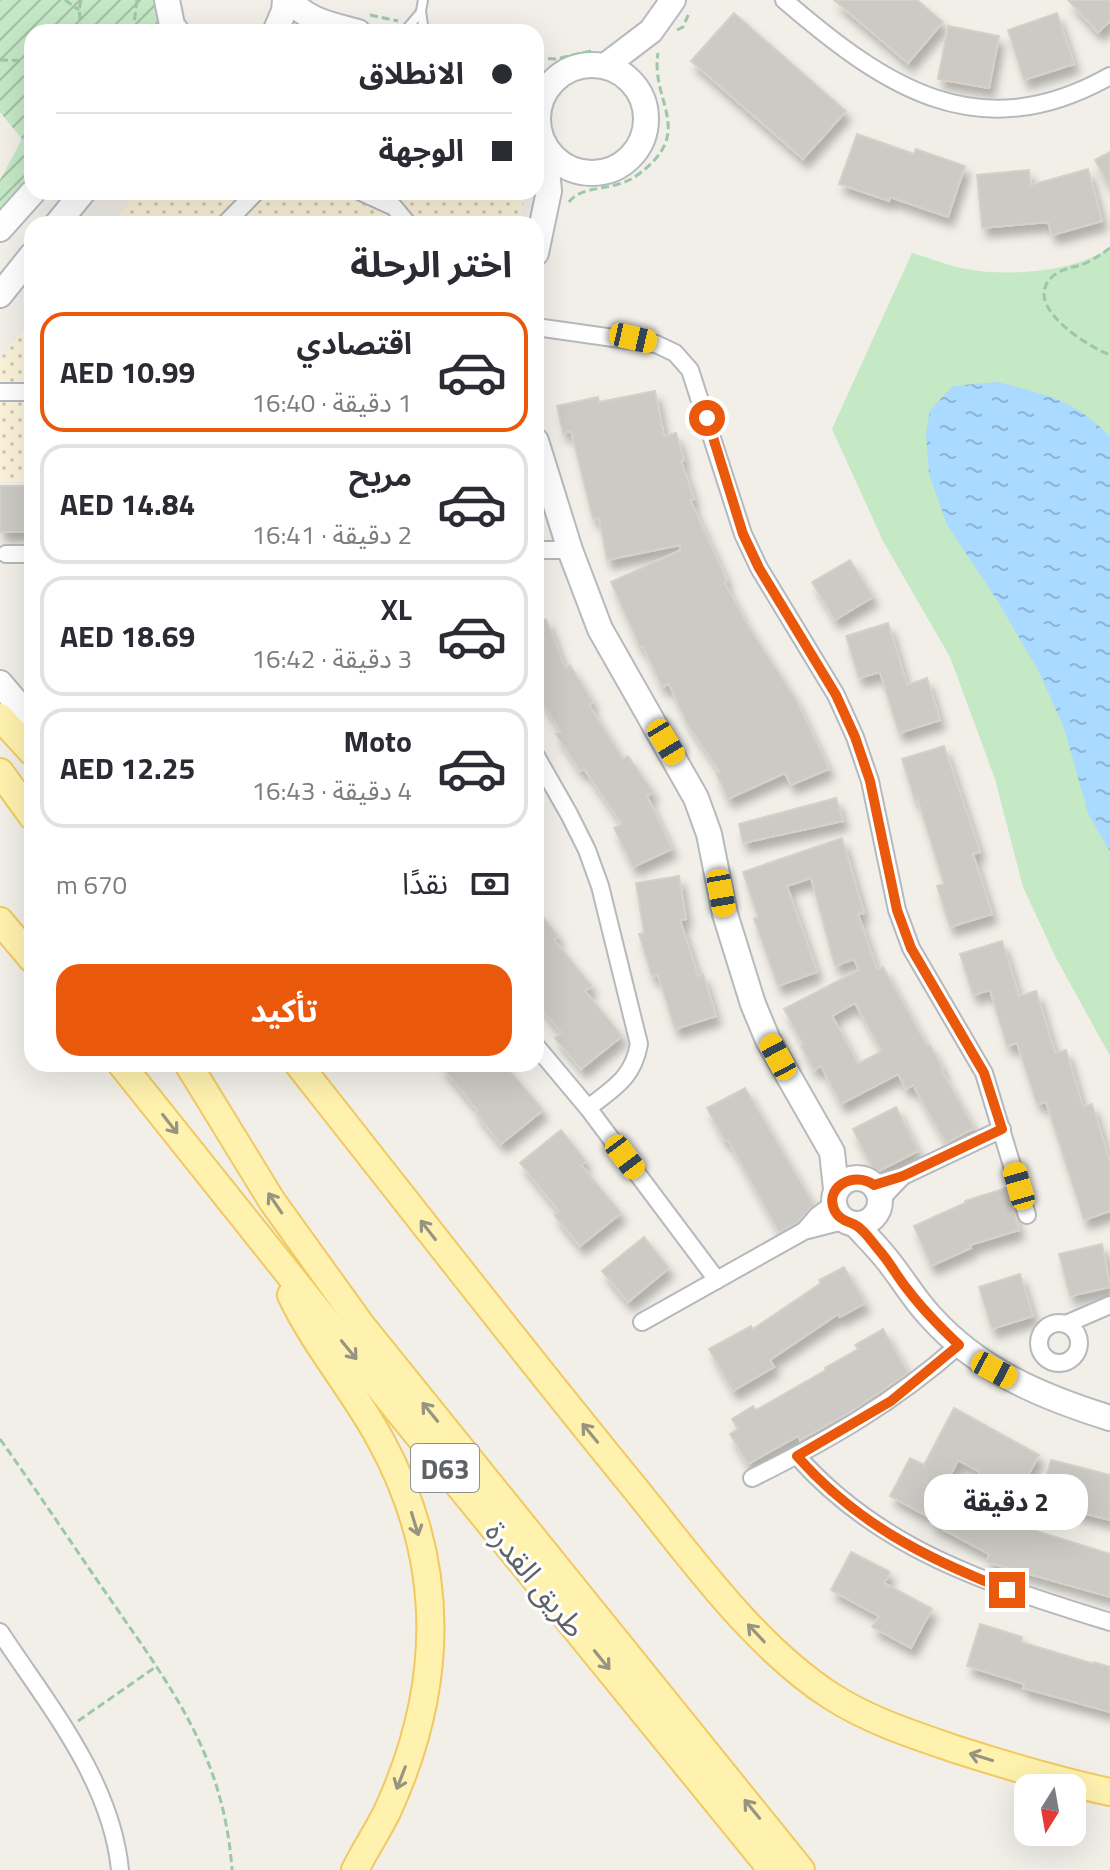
<!DOCTYPE html>
<html lang="ar">
<meta charset="utf-8">
<style>
body{margin:0;font-family:"Titillium Web","Noto Sans Arabic",sans-serif;background:#f2f2f3;color:#2b2b33;direction:rtl;height:100vh;display:flex;flex-direction:column;font-size:30px;white-space:nowrap}
*{box-sizing:border-box;margin:0}
p{font-size:26px;color:#7c7c81}
.icon{flex:none;width:44px;height:44px;fill:none;stroke:currentColor;stroke-width:2;stroke-linecap:round;stroke-linejoin:round}
.map{position:relative;flex:1;overflow:hidden;direction:ltr}
.panel{position:absolute;left:24px;top:216px;width:520px;height:856px;display:flex;flex-direction:column;background:#fff;border-radius:24px;box-shadow:0 8px 32px #0002;direction:rtl}
.panel>*{flex:none}
.banner{position:absolute;left:24px;top:24px;width:520px;height:176px;border-radius:24px;box-shadow:0 8px 32px #0002;direction:rtl;display:grid;align-content:center;height:176px;padding:0 32px;background:#fff}
.needle{width:52px;rotate:191deg}
.tools{position:absolute;left:1014px;top:1774px;display:grid;gap:16px}
.tools a{display:grid;place-items:center;width:72px;height:72px;border-radius:16px;background:#fff;box-shadow:0 8px 32px #0002;font-size:40px}
.end{position:absolute;width:36px;height:36px;margin:-18px;border:10px solid #ea580c;background:#fff;box-shadow:0 0 0 4px #fff}
.from{border-radius:50%}
.bubble{position:absolute;height:56px;border-radius:24px;background:#fff;box-shadow:0 8px 32px #0002;font-size:26px;font-weight:700;line-height:56px;text-align:center;direction:rtl}
.car{position:absolute;width:24px;height:48px;margin:-24px -12px;border-radius:10px;box-shadow:0 0 6px 2px #0007;background:linear-gradient(#f5c518 24%,#345 0 40%,#f5c518 0 76%,#345 0 86%,#f5c518 0)}
.banner b{display:flex;align-items:center;gap:28px;height:76px;font-size:30px}
.banner b+b{border-top:2px solid #e1e1e2}
.banner i{width:20px;height:20px;background:#2b2b33}
ul{padding:0;list-style:none}
li{display:flex;align-items:center;gap:24px;height:120px;margin:0 16px 12px;padding:0 16px;border:4px solid #e1e1e2;border-radius:24px}
li div{flex:1}
li b{display:block;font-size:30px}
li em{font-style:normal;font-weight:700}
li.on{border-color:#ea580c}
li>.icon{width:72px;height:72px;stroke-width:1.5}
h2{padding:0 32px;font-size:36px;line-height:96px}
.pay{display:flex;align-items:center;gap:20px;height:88px;padding:0 32px;font-size:30px}
.pay p{margin-inline-start:auto}
.cta{display:flex;gap:16px;margin-top:auto;padding:16px 32px}
.cta a{flex:1;height:92px;border-radius:24px;background:#ea580c;color:#fff;font-size:32px;font-weight:700;line-height:92px;text-align:center}
.map>svg:first-child{display:block}
.grass{fill:#c5e8c5}
.sand{fill:url(#sand-dots)}
.garden{fill:url(#garden-furrows)}
.water{fill:url(#water-ripples)}
.building{fill:#cccac5;stroke:#d6d1c6;stroke-width:2;fill-rule:evenodd;filter:url(#shadow)}
.lines{fill:none;stroke-linecap:round;stroke-linejoin:round}
.lane-casing{stroke:#b5b8bc;stroke-width:12}
.street-casing{stroke:#b5b8bc;stroke-width:20}
.secondary-casing{stroke:#b6babf;stroke-width:28}
.primary-casing{stroke:#f2c960;stroke-width:30}
.path{stroke:#9cc7a9;stroke-width:3;stroke-dasharray:8 4;stroke-linecap:butt}
.lane{stroke:#fff;stroke-width:8}
.street{stroke:#fff;stroke-width:16}
.secondary{stroke:#fff;stroke-width:24}
.primary{stroke:#fff2af;stroke-width:26}
.oneway{stroke:#979581}
.route{stroke:#ea580c;stroke-width:10}
.labels{text-anchor:middle;dominant-baseline:central;stroke-width:6;stroke-linejoin:round;paint-order:stroke}
.shield{fill:#fff;stroke:#8f9295;stroke-width:2}
.shield-label{font-size:28px;font-weight:bold;fill:#5f6368}
.street-label{font-size:30px;fill:#5f6368;stroke:#fff}
</style>
<div class="map">
<svg width="1110" height="1870" viewBox="0 0 1110 1870">
<defs>
<pattern id="sand-dots" width="8" height="8" patternUnits="userSpaceOnUse" patternTransform="scale(2)"><rect width="8" height="8" fill="#fbf3d9"/><path d="M2 2h.1M6 6h.1" fill="none" stroke="#cec8b4" stroke-width="1.8" stroke-linecap="round"/></pattern>
<pattern id="garden-furrows" width="10" height="10" patternUnits="userSpaceOnUse" patternTransform="scale(2)"><rect width="10" height="10" fill="#c5e8c5"/><path d="M-1 1l2-2M0 10L10 0M9 11l2-2" fill="none" stroke="#a3c0a4"/></pattern>
<pattern id="water-ripples" width="26" height="14" patternUnits="userSpaceOnUse" patternTransform="scale(2)"><rect width="26" height="14" fill="#aadaff"/><path d="M2 4q2-2 4 0t4 0M15 11q2-2 4 0t4 0" fill="none" stroke="#8eb4d2"/></pattern>
<filter id="shadow"><feDropShadow dx="5" dy="9" stdDeviation="4" flood-color="#0004"/></filter>
</defs>
<rect width="100%" height="100%" fill="#f1efe8"/>
<path class="grass" d="M1110,248v808l-55,-100 -32,-69 -28,-108 -45,-122 -67,-116 -51,-112 80,-176c18,5 36,13 54,16 43,8 107,3 144,-21z"/>
<g class="sand">
<path d="M138,192h387l-5,32h-408z"/>
<path d="M32,320v162h-32v-124z"/>
</g>
<path class="garden" d="M0,0h159v32h-127v160l-32,41v-53l22,-41 -22,-27z"/>
<path class="water" d="M997,382c45,11 81,19 113,55v415l-22,-39 -24,-85 -25,-56 -42,-72 -50,-75 -18,-51 -3,-41 4,-23 23,-24z"/>
<g class="building">
<path d="M834,0h83l26,22 -35,41z"/>
<path d="M1068,0h42v21l-12,11z"/>
<path d="M734,13l112,98 -43,48 -112,-98z"/>
<path d="M1057,13l17,51 -50,16 -16,-50z"/>
<path d="M948,26l51,10 -10,52 -51,-9z"/>
<path d="M857,134l57,20 2,-5 49,17 -17,51 -58,-20 -1,4 -50,-17z"/>
<path d="M1110,152v35l-15,-27z"/>
<path d="M1088,169l14,52 -50,14 -4,-13 -66,6 -5,-53 52,-5 2,15z"/>
<path d="M655,391l9,45 12,-3 8,27 -3,1 13,38 -4,1 37,81 -3,1 21,39 51,79 33,69 -38,16 -6,-12 -57,26 -12,-26 4,-1 -33,-49 -18,-39 -7,3 -19,-41 -3,1 -29,-65 70,-32 -1,-5 -73,15 -8,-42 -6,1 -22,-88 -8,2 -6,-27 41,-9 1,5z"/>
<path d="M0,486h31l1,46h-32z"/>
<path d="M850,560l23,37 -38,23 -23,-38z"/>
<path d="M546,619l19,49 5,-3 23,37 -4,3 34,54 5,-3 25,36 -6,4 25,53 -39,18 -19,-39 8,-4 -38,-55 -4,2 -24,-37 5,-2 -25,-40v-69z"/>
<path d="M888,623l19,62 20,-7 13,42 -41,13 -19,-61 -21,6 -13,-42z"/>
<path d="M944,746l36,106 -7,2 19,60 -42,13 -13,-41 7,-2 -26,-84 -3,1 -13,-42z"/>
<path d="M836,798l7,23 -100,22 -4,-19z"/>
<path d="M842,838l22,75 -6,1 19,56 6,-3 44,79 3,-1 13,24 -2,1 33,58 -28,15 -33,-58 -7,4 -8,-15 -57,30 -20,-38 -7,4 -13,-24 2,-2 -19,-35 75,-39 -5,-11 -19,7 -24,-88 -24,8 30,86 -39,14 -24,-67 4,-2 -15,-45zM855,1003l27,48 -24,13 -26,-48z"/>
<path d="M679,876l7,43 -6,1 18,56 5,-2 13,42 -41,13 -17,-54 -6,1 -13,-42 5,-1 -8,-50z"/>
<path d="M536,909l22,27 -4,4 38,46 -7,5 37,45 -41,33 -26,-31 7,-5 -26,-31z"/>
<path d="M1002,941l17,55 17,-5 19,62 11,-3 17,57 9,-3 18,58v49l-26,9 -38,-118 -9,2 -20,-61 -10,3 -17,-56 -17,5 -13,-41z"/>
<path d="M440,1064h64l39,46 -42,34 -25,-31 2,-2z"/>
<path d="M745,1088l69,117 -17,17 -18,10 -51,-92 -3,1 -18,-33z"/>
<path d="M896,1107l22,44 -43,22 -22,-44z"/>
<path d="M561,1130l25,31 -5,4 40,48 -41,33 -26,-31 5,-4 -39,-48z"/>
<path d="M1006,1188l13,42 -49,15 1,3 -40,18 -17,-40 51,-23v-2z"/>
<path d="M644,1237l25,31 -41,34 -26,-31z"/>
<path d="M1102,1244l8,43 -40,9 -11,-42z"/>
<path d="M844,1267l21,36 -25,14 -2,-3 -68,46 4,7 -41,24 -24,-42 42,-23 2,3 68,-46 -2,-3z"/>
<path d="M1020,1274l13,42 -41,13 -13,-42z"/>
<path d="M883,1329l25,44 -58,39 -50,28 -2,-4 -50,28 -18,-30 8,-5 -6,-10 21,-13 3,4 70,-40 -1,-2 33,-19 -3,-4z"/>
<path d="M954,1408l85,47 -21,39 -17,-9 -16,30 125,39v43l-123,-35 2,-8 -58,-31 2,-4 -43,-23 20,-38 14,7zM958,1460l22,12 -11,21 -22,-11z"/>
<path d="M1051,1460l59,15v45l-72,-18z"/>
<path d="M851,1552l39,20 -6,11 48,26 -21,39 -39,-21 7,-11 -48,-26z"/>
<path d="M980,1624l42,13 -1,5 73,22v-2l16,5v45l-87,-24 1,-4 -57,-18z"/>
</g>
<g class="lines">
<g class="lane-casing">
<g id="lane">
<path d="M423,0l-2,11 3,21"/>
<path d="M404,32l17,-20"/>
</g>
</g>
<g class="street-casing">
<g id="street">
<path d="M784,0c101,87 194,150 326,76"/>
<path d="M361,192l33,15 14,17"/>
<path d="M225,224l31,-32"/>
<path d="M536,327l120,17 19,9 15,17 53,164 16,34 77,127 19,42 15,44 27,129 14,38 73,125 43,142"/>
<path d="M0,392h32"/>
<path d="M536,550h34"/>
<path d="M6,554h26"/>
<path d="M536,756l33,58 18,36 13,36 39,158c-6,34 -25,44 -51,64"/>
<path d="M536,1046l52,62 129,172"/>
<path d="M874,1185l29,-9 99,-47"/>
<path d="M880,1200l22,-23"/>
<path d="M805,1230l12,-14 16,-12"/>
<path d="M642,1322l162,-91 39,-10"/>
<circle cx="1059" cy="1343" r="20"/>
<path d="M1066,1324l44,-19"/>
<path d="M797,1456c85,96 195,129 313,166"/>
<path d="M752,1478c77,-38 143,-76 207,-133"/>
<path d="M0,1632c48,73 111,148 120,238"/>
</g>
</g>
<g class="secondary-casing">
<g id="secondary">
<path d="M167,0l5,25 5,7"/>
<path d="M290,0c17,21 43,25 68,32"/>
<path d="M275,32l9,-21 1,-11"/>
<circle cx="592" cy="119" r="54"/>
<path d="M605,66l46,-35 22,-31"/>
<path d="M57,224l26,-32"/>
<path d="M0,229l33,-37"/>
<path d="M536,253l13,-62 -4,-45"/>
<path d="M0,295l32,-40"/>
<path d="M536,441l34,109 30,79 96,169 13,36 16,80 28,90 15,36 64,112 4,37"/>
<path d="M0,683l32,38"/>
<circle cx="857" cy="1201" r="23"/>
<path d="M856,1225c10,11 20,21 29,32 16,19 28,41 45,59 48,54 112,81 180,102"/>
</g>
</g>
<g class="primary-casing">
<g id="primary">
<path d="M0,717l32,35"/>
<path d="M0,772l32,44"/>
<path d="M0,921l32,38"/>
<path d="M121,1064l278,348 373,458"/>
<path d="M188,1064l84,137 90,125 439,544"/>
<path d="M298,1064c110,139 218,279 331,417 59,72 123,164 202,215 39,25 83,39 127,54 50,16 101,31 152,42"/>
<path d="M291,1295c24,51 62,94 89,144 67,122 65,247 7,373 -10,20 -22,38 -32,58"/>
</g>
</g>
<g class="path">
<path d="M65,0l14,10"/>
<path d="M81,0l-2,10 3,22"/>
<path d="M370,15l28,6"/>
<path d="M677,30l6,-3 7,-16"/>
<path d="M133,32l4,-32"/>
<path d="M536,58l20,1 35,-8"/>
<path d="M0,60l32,1"/>
<path d="M25,174l7,-11"/>
<path d="M569,202c13,-18 45,-10 67,-26 62,-44 14,-73 22,-123"/>
<path d="M1110,248c-7,5 -14,10 -22,14 -11,6 -25,5 -35,14 -33,29 34,70 57,79"/>
<path d="M0,1439c37,52 72,105 108,157 63,91 116,159 124,274"/>
<path d="M78,1721l79,-55"/>
</g>
<use href="#lane" class="lane"/>
<use href="#street" class="street"/>
<use href="#secondary" class="secondary"/>
<use href="#primary" class="primary"/>
</g>
<defs><path id="oneway-shaft" d="M-6 0H5M1.5-3L5.5 0L1.5 3" fill="none" stroke-width="1.6" stroke-linecap="round" stroke-linejoin="round" transform="scale(2)"/></defs>
<g class="oneway">
<use href="#oneway-shaft" transform="translate(170 1124) rotate(52)"/>
<use href="#oneway-shaft" transform="translate(275 1203) rotate(-124)"/>
<use href="#oneway-shaft" transform="translate(428 1230) rotate(-128)"/>
<use href="#oneway-shaft" transform="translate(349 1350) rotate(51)"/>
<use href="#oneway-shaft" transform="translate(430 1412) rotate(-129)"/>
<use href="#oneway-shaft" transform="translate(590 1433) rotate(-129)"/>
<use href="#oneway-shaft" transform="translate(415 1524) rotate(73)"/>
<use href="#oneway-shaft" transform="translate(756 1633) rotate(-133)"/>
<use href="#oneway-shaft" transform="translate(602 1660) rotate(51)"/>
<use href="#oneway-shaft" transform="translate(981 1757) rotate(-163)"/>
<use href="#oneway-shaft" transform="translate(401 1778) rotate(111)"/>
<use href="#oneway-shaft" transform="translate(752 1809) rotate(-129)"/>
</g>
<g class="lines">
<path class="route" d="M707,418l36,116 16,34 77,127 19,42 15,44 27,129 14,38 73,125 18,56 -99,47 -29,9c-20,-15 -53,3 -38,28 6,9 14,8 21,13 8,5 15,16 21,23 12,13 19,28 30,41 15,20 33,38 51,55l-68,56 -94,55c59,67 128,102 210,134"/>
</g>
<g class="labels">
<rect class="shield" x="411" y="1444" width="68" height="48" rx="6"/>
<g class="shield-label">
<text x="445" y="1468">D63</text>
</g>
<g class="street-label">
<text transform="translate(536 1579) rotate(51)">طريق القدرة</text>
</g>
</g>
</svg>
<div class="tools">
<a><svg class="needle" viewBox="-14 -14 28 28"><path d="M0-13l5 13h-10z" fill="#e53935"/><path d="M0 13l5-13h-10z" fill="#7c7c81"/></svg></a>
</div>
<i class="end from" style="left:707px;top:418px"></i>
<i class="end" style="left:1007px;top:1590px"></i>
<div class="bubble" style="left:924px;top:1474px;width:164px">2 دقيقة</div>
<i class="car" style="left:633px;top:338px;rotate:103deg"></i>
<i class="car" style="left:666px;top:742px;rotate:149deg"></i>
<i class="car" style="left:721px;top:893px;rotate:170deg"></i>
<i class="car" style="left:778px;top:1057px;rotate:332deg"></i>
<i class="car" style="left:625px;top:1157px;rotate:143deg"></i>
<i class="car" style="left:1019px;top:1186px;rotate:344deg"></i>
<i class="car" style="left:994px;top:1370px;rotate:118deg"></i>
<div class="banner">
<b><i class="from"></i>الانطلاق</b>
<b><i></i>الوجهة</b>
</div>
<section class="panel">
<h2>اختر الرحلة</h2>
<ul>
<li class="on"><svg class="icon" aria-label="car" viewBox="0 0 24 24"><path d="M5 17H2v-5l4-1 3-4h7l3 4 3 1v5h-3M9 17h6M6 11h13"/><circle cx="7" cy="17" r="2"/><circle cx="17" cy="17" r="2"/></svg><div><b>اقتصادي</b><p>1 دقيقة · 16:40</p></div><em>AED 10.99</em></li>
<li><svg class="icon" aria-label="car" viewBox="0 0 24 24"><path d="M5 17H2v-5l4-1 3-4h7l3 4 3 1v5h-3M9 17h6M6 11h13"/><circle cx="7" cy="17" r="2"/><circle cx="17" cy="17" r="2"/></svg><div><b>مريح</b><p>2 دقيقة · 16:41</p></div><em>AED 14.84</em></li>
<li><svg class="icon" aria-label="car" viewBox="0 0 24 24"><path d="M5 17H2v-5l4-1 3-4h7l3 4 3 1v5h-3M9 17h6M6 11h13"/><circle cx="7" cy="17" r="2"/><circle cx="17" cy="17" r="2"/></svg><div><b>XL</b><p>3 دقيقة · 16:42</p></div><em>AED 18.69</em></li>
<li><svg class="icon" aria-label="car" viewBox="0 0 24 24"><path d="M5 17H2v-5l4-1 3-4h7l3 4 3 1v5h-3M9 17h6M6 11h13"/><circle cx="7" cy="17" r="2"/><circle cx="17" cy="17" r="2"/></svg><div><b>Moto</b><p>4 دقيقة · 16:43</p></div><em>AED 12.25</em></li>
</ul>
<div class="pay"><svg class="icon" aria-label="cash" viewBox="0 0 24 24"><path d="M3 7h18v10H3z"/><circle cx="12" cy="12" r="2"/></svg>نقدًا<p>670 m</p></div>
<div class="cta"><a>تأكيد</a></div>
</section>
</div>
